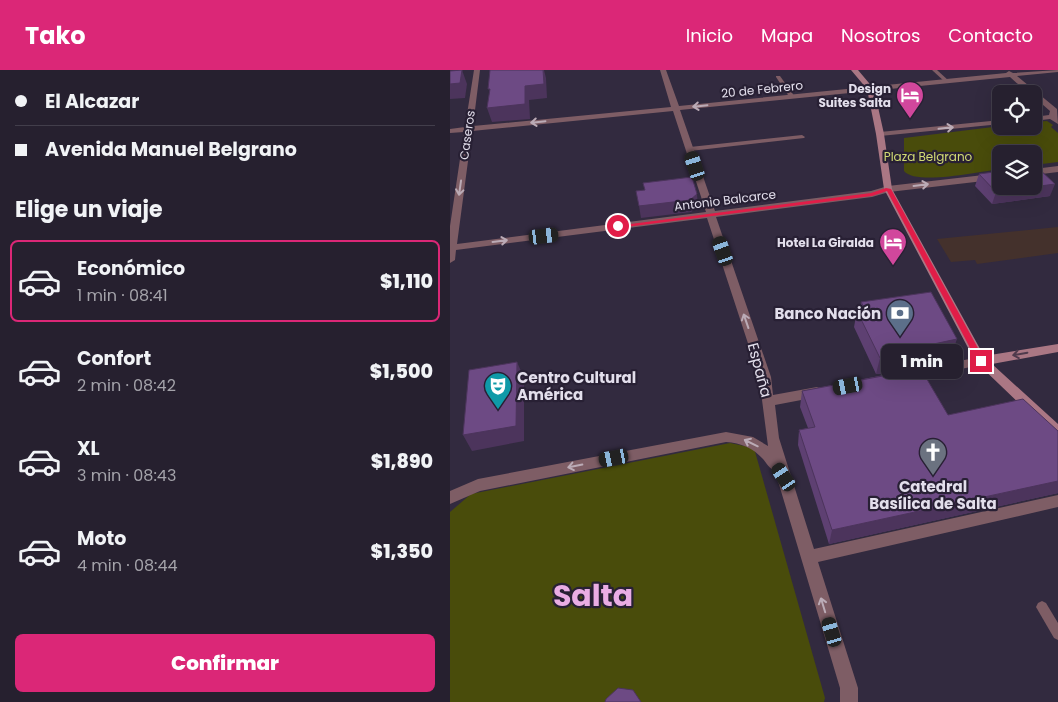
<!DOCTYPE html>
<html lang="es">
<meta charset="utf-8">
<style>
body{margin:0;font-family:Poppins,sans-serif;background:#322d3b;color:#f1f3f6;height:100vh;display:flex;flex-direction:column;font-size:19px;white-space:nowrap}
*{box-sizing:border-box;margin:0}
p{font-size:16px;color:#a4a3aa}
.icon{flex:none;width:28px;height:28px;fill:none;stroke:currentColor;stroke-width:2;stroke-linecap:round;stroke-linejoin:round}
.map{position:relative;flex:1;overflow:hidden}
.details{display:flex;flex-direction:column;background:#26202f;width:450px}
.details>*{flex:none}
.top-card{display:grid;align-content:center;height:110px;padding:0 15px;background:#26202f}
.tools{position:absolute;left:542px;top:15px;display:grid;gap:10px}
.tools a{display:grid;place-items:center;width:50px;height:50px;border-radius:8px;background:#26202f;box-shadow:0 5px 20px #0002,0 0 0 1px #423e4b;font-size:25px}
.end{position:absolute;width:22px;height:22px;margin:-11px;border:6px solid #e11d48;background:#fff;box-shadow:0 0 0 2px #fff}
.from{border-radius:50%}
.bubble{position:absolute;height:35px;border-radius:8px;background:#26202f;box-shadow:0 5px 20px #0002,0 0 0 1px #423e4b;font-size:16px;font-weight:800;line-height:35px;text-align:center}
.car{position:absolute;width:15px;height:30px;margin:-15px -8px;border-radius:6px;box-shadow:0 0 4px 1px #0007;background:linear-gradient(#222 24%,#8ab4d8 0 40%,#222 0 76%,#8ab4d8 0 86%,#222 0)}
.top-card b{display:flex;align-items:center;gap:18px;height:48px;font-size:19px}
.top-card b+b{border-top:1px solid #423e4b}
.top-card i{width:12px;height:12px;background:#f1f3f6}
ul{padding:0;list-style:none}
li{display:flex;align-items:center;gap:15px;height:82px;margin:0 10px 8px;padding:0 5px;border:2px solid transparent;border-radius:8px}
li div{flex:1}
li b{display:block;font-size:19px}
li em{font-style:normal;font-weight:800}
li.active{border-color:#db2777}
li>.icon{width:45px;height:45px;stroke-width:1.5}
h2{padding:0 15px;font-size:22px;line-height:60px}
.cta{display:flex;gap:10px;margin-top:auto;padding:10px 15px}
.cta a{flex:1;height:58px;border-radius:8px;background:#db2777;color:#fff;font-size:20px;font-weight:800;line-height:58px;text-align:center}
header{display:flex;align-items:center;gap:30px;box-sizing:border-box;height:70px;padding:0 25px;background:#db2777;color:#fff}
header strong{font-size:24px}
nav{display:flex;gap:28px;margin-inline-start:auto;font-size:18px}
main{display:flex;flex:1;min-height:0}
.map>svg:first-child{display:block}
.education{fill:#44312c}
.green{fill:#494c0b}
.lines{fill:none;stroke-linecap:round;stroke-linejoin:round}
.lane{fill:#7e5d65;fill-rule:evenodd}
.street{fill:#7e5d65;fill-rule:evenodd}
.secondary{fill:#aa7784;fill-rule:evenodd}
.wall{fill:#5e4072}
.shaded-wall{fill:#4c345c}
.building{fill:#6d4a84;stroke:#4c345c}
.oneway{stroke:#bbabb6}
.oneway2{stroke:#4f3a4c}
.route{fill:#e11d48}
.labels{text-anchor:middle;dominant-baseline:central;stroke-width:4.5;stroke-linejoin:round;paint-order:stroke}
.far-poi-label{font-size:12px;font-weight:bold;fill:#e3dfec;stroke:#282034;text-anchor:end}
.far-street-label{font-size:12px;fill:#e3dfec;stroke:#282034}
.far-park-label{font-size:12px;fill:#d2db74;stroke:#282034}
.poi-label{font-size:15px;font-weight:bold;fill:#e3dfec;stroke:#282034;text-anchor:end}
.street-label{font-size:15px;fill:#e3dfec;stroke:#282034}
.near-town-label{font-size:30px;font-weight:bold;fill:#eaade4;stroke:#282034}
</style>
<header>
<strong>Tako</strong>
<nav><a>Inicio</a><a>Mapa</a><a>Nosotros</a><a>Contacto</a></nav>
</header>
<main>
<section class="details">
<div class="top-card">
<b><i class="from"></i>El Alcazar</b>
<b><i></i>Avenida Manuel Belgrano</b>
</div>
<h2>Elige un viaje</h2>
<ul>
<li class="active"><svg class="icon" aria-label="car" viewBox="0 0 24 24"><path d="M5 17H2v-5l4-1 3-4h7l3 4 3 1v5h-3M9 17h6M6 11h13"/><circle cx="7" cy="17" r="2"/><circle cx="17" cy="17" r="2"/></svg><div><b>Económico</b><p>1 min · 08:41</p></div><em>$1,110</em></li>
<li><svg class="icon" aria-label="car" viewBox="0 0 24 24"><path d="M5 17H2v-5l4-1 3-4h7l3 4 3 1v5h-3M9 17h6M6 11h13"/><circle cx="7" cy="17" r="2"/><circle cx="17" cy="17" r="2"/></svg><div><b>Confort</b><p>2 min · 08:42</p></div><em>$1,500</em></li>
<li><svg class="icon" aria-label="car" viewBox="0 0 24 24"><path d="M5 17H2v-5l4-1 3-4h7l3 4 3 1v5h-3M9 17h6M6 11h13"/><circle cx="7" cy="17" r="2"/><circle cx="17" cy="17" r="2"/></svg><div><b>XL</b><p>3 min · 08:43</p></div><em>$1,890</em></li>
<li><svg class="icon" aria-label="car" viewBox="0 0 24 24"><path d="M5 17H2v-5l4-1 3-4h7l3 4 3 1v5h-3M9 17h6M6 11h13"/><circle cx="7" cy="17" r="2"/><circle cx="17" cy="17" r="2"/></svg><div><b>Moto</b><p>4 min · 08:44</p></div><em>$1,350</em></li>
</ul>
<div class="cta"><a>Confirmar</a></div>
</section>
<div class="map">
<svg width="608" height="632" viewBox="0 0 608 632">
<rect width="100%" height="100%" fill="#322a3f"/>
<path class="education" d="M608,157v26l-81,11 -2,-4 -24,2 -14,-23z"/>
<g class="green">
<path d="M597,51l6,4 -2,2 7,6v29l-24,3v-11h-33v15c-19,2 -85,17 -97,2v-33l97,-12h33v-4z"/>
<path d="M280,373l24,5 71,250 -1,4h-374v-190l21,-18z"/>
</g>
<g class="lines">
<g class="lane">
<path d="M482,0h5l12,11 -4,1z"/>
<path d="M326,6h4l15,21 -1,1h-4l-14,-21z"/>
<path d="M352,65l3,2 -1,1 -114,13 -3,-2 3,-2z"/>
<path d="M592,531l4,2 12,20v17l-4,-2 -18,-31 2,-4z"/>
</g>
<g class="street">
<path d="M24,0h6l-7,56 198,-19 -11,-37h6l13,36 327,-33 3,-2 4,2 45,-3v2l-41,4 40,33 1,15 -8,-5 -16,2v-4l15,-2 1,-4 -16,-14v-3h-5l-19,-17 -330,33 35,101 156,-20 17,-5 113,-13v6l-112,13 -17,5 -156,20 55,160 2,18 44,-8 4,2 2,3 -2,3 -4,2 -42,8 4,33 35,111 244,-54v12l-240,55 40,126v14h-18v-14l-65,-217c-6,-3 -8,-7 -12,-12 -10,-11 -22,-16 -37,-17l-246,49 -30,13v-13l28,-12 248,-47 27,5 15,9 -9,-69 -52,-159 -251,32 -1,10 -5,3v-37l14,-94 -14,1v-4l15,-2zM223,41l33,101 -249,32 15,-113z"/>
<path d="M551,50v4l-121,12 -4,-2 4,-2z"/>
<path d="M608,96v6l-24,3v-6z"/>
<path d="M531,287l6,4 -2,3 -77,16 -6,-5 6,-5z"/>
</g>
<path class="secondary" d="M401,0h7l16,19 10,45 8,55 92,167 74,-12v8l-66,12 66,60v13l-5,-1 -78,-75 -91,-172 -8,-55 -9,-45z"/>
</g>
<g class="wall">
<path d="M529,104l71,22 -58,8 -17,-18z"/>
<path d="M411,232l90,54 -43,9v1l40,49 110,16v62l-229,51 -31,-99 1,-15 9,-2 -8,-21 2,-16 82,-16 1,-2 -9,1 -22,-47 3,-16h3z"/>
</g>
<g class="shaded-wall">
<path d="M12,0l5,14 -2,14 -15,1v-15z"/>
<path d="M93,0h1l2,8 1,20 -18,2 1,19 -38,3 -5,-14z"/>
<path d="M605,114l-5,12 -58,8 4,-12z"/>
<path d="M247,124l1,13 -7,5 -50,6 -2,-12z"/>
<path d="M507,269l-6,17 -43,9 -1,4 -22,1v3l-9,1 4,-16 30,-9z"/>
<path d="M67,292l7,16v63l-52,10 -9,-16z"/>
<path d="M608,411v12l-229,51 3,-14z"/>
</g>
<g class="building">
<path d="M12,0l-2,13 -10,1v-13z"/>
<path d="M40,0h53l1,14 -19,2v18l-38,4 3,-19h-2z"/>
<path d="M586,96l19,18 -59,8 -17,-18 22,-3v15h33v-19z"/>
<path d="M242,107l5,17 -7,6 -51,6 -3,-15 9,-1 -2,-7z"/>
<path d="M481,222l26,47 -47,10 2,3 -32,6 -23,-47 8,-2 -4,-7z"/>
<path d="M67,292l-1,64 -53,9 6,-65z"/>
<path d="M468,294l30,51 75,-16 35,32v50l-226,49 -33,-100 16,-3 -13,-36 86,-16 -3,-5z"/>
<path d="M168,618l15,2 8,12h-36l1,-3z"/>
</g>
<defs><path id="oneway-shaft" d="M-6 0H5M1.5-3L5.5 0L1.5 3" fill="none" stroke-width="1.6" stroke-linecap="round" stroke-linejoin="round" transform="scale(1.25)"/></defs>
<g class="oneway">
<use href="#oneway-shaft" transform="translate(250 36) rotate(174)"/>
<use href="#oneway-shaft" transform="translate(88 52) rotate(174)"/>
<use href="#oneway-shaft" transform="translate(496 58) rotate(-6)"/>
<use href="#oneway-shaft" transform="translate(471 115) rotate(-7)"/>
<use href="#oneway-shaft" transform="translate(10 118) rotate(98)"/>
<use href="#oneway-shaft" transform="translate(50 171) rotate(-7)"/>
<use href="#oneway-shaft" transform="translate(296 251) rotate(-109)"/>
<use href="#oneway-shaft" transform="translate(301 373) rotate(-154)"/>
<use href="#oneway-shaft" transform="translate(125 396) rotate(169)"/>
<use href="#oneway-shaft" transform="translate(373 535) rotate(-107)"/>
</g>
<use class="oneway2" href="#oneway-shaft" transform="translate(570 284) rotate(170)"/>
<path class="route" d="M436,118l5,1 94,172 -1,2 -7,-2 -90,-170 -15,5 -254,32 -3,-2 256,-33z"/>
<defs>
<g id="hotel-pin" transform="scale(1.4375)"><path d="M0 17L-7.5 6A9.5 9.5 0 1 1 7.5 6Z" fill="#d1479c" stroke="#282034"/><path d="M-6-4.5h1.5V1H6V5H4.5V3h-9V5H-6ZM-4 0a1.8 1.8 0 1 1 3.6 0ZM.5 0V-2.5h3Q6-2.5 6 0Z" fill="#fff"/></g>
<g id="bank-pin" transform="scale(1.4375)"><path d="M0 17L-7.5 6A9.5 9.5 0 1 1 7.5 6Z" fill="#5c6f8a" stroke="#282034"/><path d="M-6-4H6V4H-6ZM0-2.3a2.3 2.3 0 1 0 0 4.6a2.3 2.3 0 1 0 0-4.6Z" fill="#fff"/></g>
<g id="theatre-pin" transform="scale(1.4375)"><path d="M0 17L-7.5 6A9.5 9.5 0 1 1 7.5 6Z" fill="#0f9aa8" stroke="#282034"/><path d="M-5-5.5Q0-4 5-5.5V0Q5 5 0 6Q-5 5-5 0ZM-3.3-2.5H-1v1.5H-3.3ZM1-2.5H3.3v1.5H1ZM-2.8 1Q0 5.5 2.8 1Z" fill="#fff"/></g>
<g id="church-pin" transform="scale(1.4375)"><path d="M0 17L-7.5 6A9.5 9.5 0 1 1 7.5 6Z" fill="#6b7280" stroke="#282034"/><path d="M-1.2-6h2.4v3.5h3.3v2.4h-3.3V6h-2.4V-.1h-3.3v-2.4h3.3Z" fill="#fff"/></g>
</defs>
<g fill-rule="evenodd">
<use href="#hotel-pin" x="460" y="25"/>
<use href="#hotel-pin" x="443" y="172"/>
<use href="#bank-pin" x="450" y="243"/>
<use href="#theatre-pin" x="48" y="316"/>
<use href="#church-pin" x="483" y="382"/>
</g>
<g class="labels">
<g class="far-poi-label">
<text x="441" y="18">Design<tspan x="441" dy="14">Suites Salta</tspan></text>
<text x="424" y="172">Hotel La Giralda</text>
</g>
<g class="far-street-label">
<text transform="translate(312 19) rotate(-6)">20 de Febrero</text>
<text transform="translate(17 65) rotate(-82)">Caseros</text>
<text transform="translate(275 130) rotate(-7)">Antonio Balcarce</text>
</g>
<g class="far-park-label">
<text x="478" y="86">Plaza Belgrano</text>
</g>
<g class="poi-label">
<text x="431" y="243">Banco Nación</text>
<text x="67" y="307" text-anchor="start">Centro Cultural<tspan x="67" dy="17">América</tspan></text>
<text x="483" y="416" text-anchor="middle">Catedral<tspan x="483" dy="17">Basílica de Salta</tspan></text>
</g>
<g class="street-label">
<text transform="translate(310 300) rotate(75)">España</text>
</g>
<g class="near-town-label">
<text x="143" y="525">Salta</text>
</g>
</g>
</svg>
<div class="tools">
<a><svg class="icon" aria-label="locate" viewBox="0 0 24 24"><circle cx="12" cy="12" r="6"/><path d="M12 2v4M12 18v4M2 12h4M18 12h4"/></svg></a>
<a><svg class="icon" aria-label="layers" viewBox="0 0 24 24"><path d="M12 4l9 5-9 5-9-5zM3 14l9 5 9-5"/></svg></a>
</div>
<i class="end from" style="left:168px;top:156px"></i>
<i class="end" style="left:531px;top:291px"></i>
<div class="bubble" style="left:431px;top:274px;width:82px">1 min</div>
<i class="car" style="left:245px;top:96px;rotate:342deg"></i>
<i class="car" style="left:94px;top:166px;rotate:83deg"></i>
<i class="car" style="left:273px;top:181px;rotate:341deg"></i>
<i class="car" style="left:398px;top:316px;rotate:259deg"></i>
<i class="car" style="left:164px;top:388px;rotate:259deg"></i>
<i class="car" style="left:334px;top:407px;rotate:327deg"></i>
<i class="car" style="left:382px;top:562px;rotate:343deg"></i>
</div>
</main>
